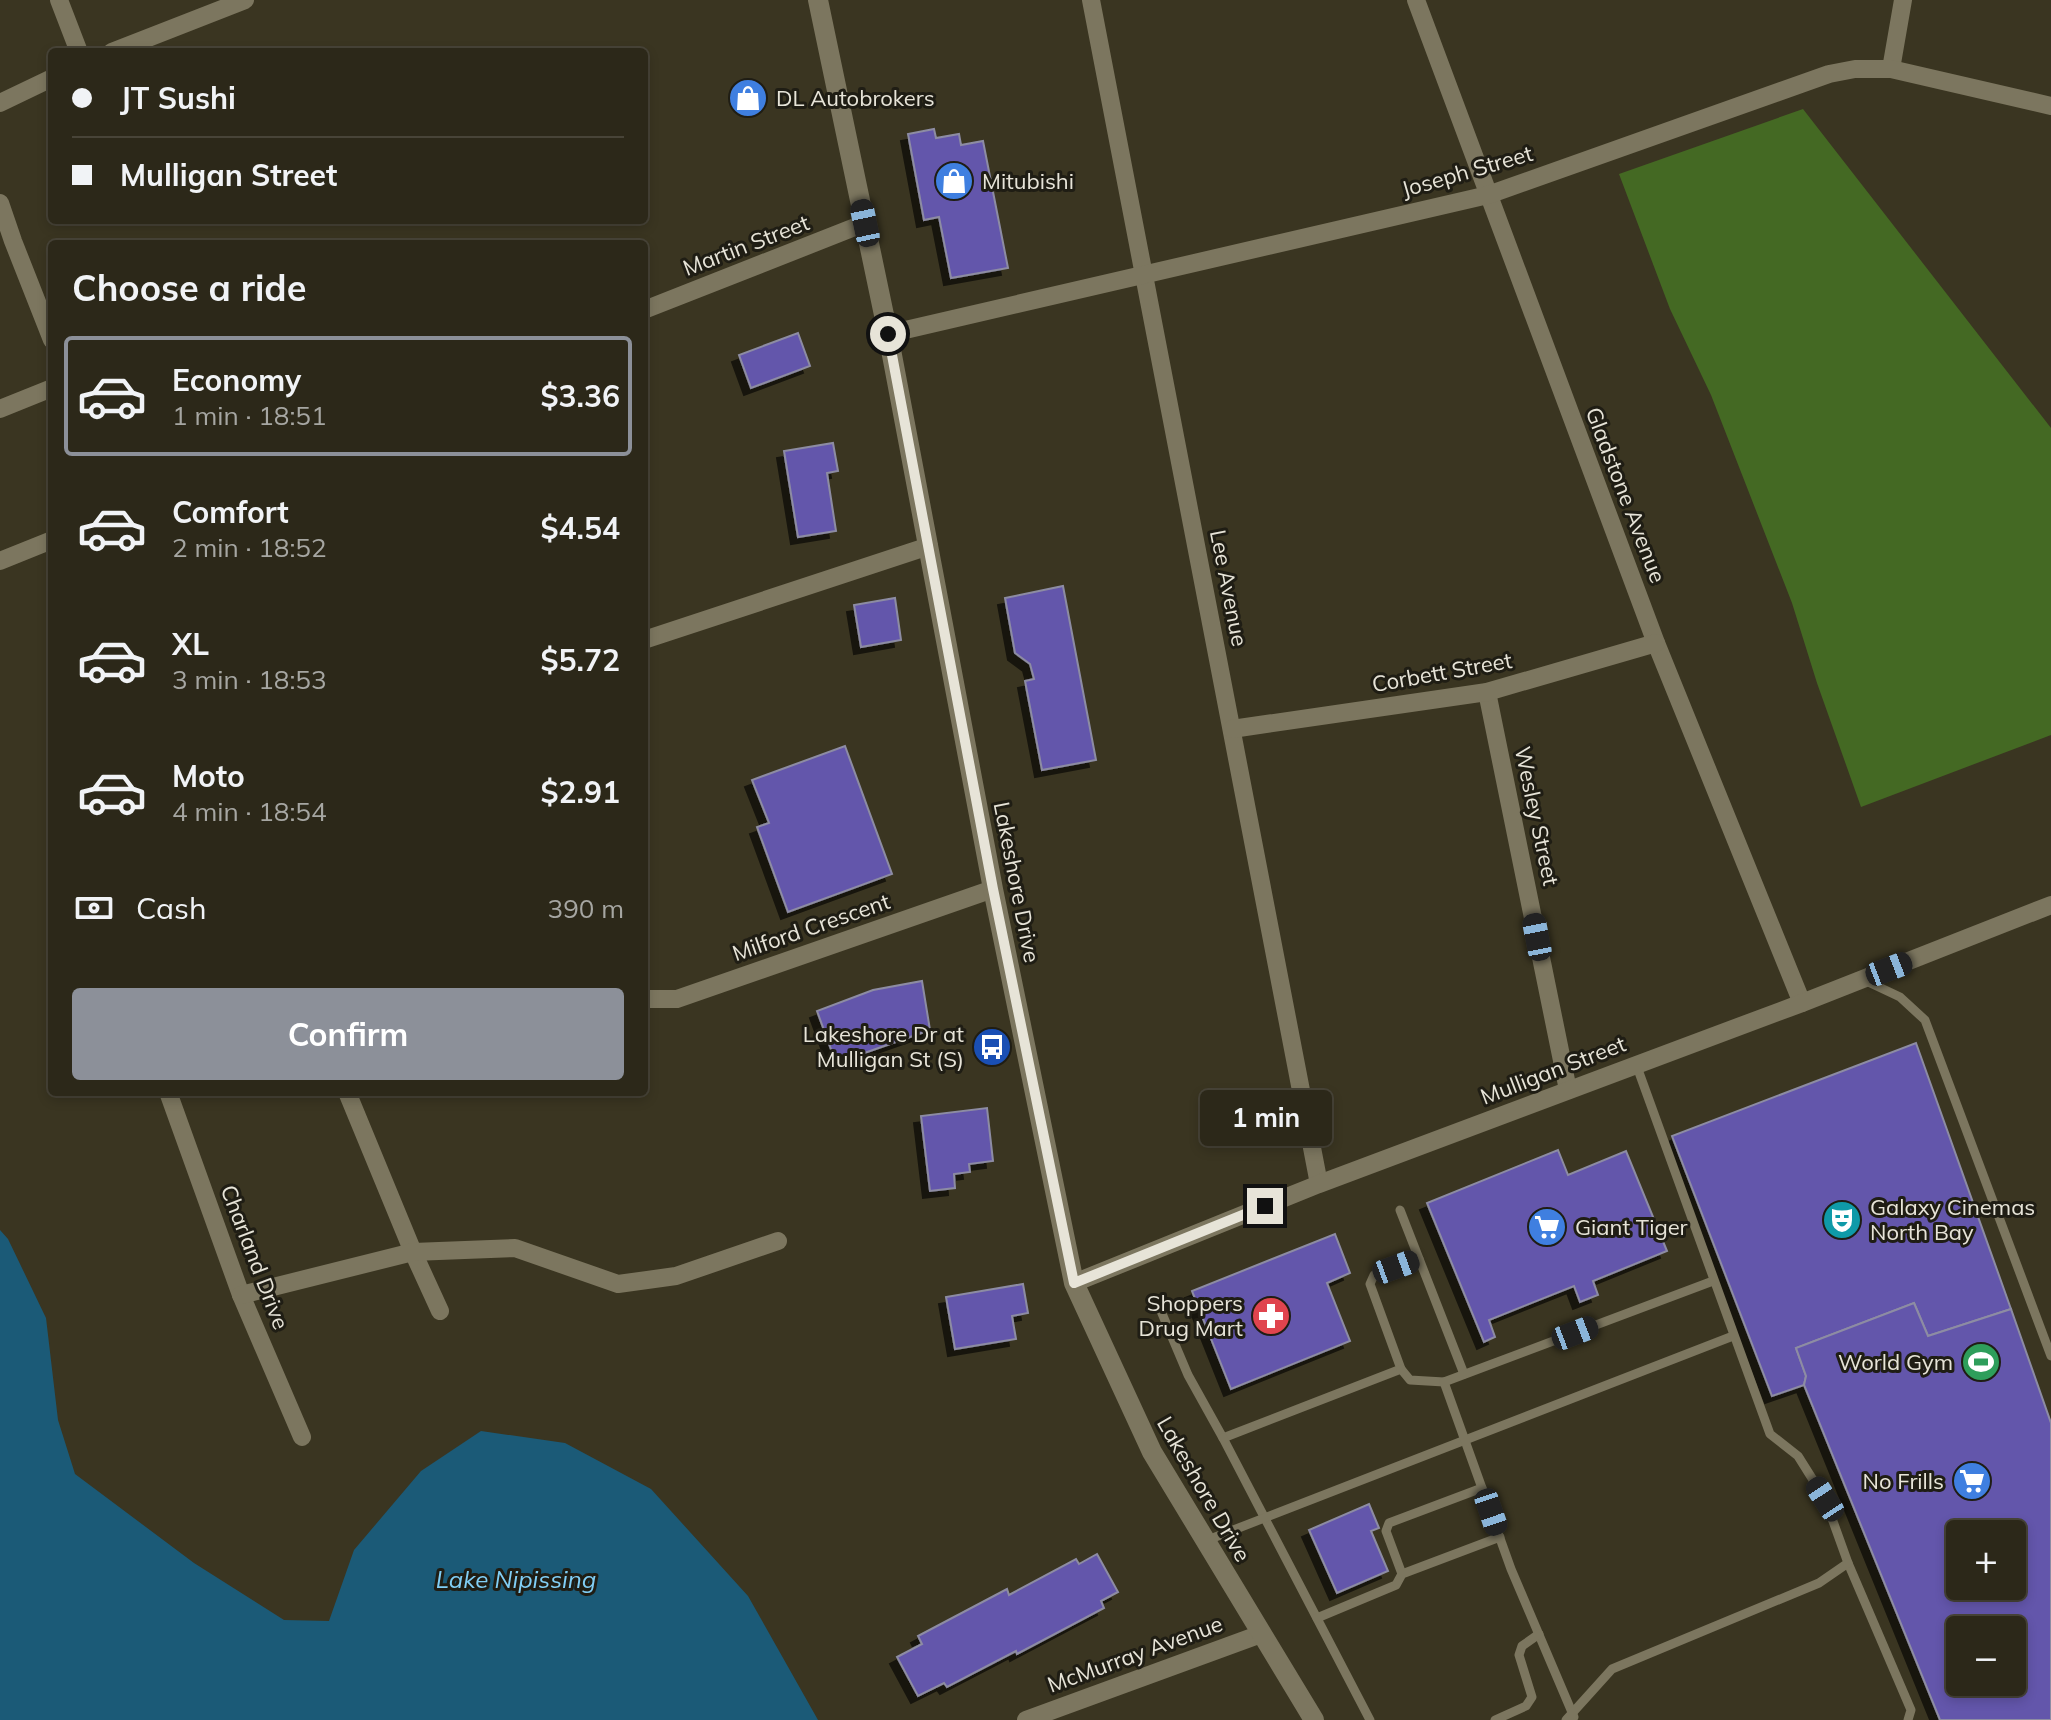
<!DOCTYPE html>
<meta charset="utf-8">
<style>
body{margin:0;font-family:Mulish,sans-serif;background:#383426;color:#f1f3f6;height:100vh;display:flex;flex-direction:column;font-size:30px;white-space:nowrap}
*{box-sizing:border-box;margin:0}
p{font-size:26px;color:#a6a6a2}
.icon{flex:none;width:44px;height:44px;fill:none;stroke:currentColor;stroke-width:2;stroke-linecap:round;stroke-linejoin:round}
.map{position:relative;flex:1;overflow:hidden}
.panel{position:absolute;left:48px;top:240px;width:600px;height:856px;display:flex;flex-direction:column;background:#2c2819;border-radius:8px;box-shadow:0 4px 12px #0003,0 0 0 2px #484438}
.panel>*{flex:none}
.banner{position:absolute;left:48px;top:48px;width:600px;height:176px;border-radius:8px;box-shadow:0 4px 12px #0003,0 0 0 2px #484438;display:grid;align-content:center;height:176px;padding:0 24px;background:#2c2819}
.buttons{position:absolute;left:1946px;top:1520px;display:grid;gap:16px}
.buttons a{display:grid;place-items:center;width:80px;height:80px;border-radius:8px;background:#2c2819;box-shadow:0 4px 12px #0003,0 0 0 2px #484438;font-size:40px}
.end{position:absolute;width:36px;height:36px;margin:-18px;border:10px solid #e7e4d8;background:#111;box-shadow:0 0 0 4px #111}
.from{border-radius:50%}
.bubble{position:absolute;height:56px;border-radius:8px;background:#2c2819;box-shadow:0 4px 12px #0003,0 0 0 2px #484438;font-size:26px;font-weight:700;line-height:56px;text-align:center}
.car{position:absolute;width:24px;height:48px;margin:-24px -12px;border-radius:10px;box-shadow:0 0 6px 2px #0007;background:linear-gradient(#222 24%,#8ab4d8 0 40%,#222 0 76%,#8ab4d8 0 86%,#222 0)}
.banner b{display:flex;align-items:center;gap:28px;height:76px;font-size:30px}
.banner b+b{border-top:2px solid #484438}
.banner i{width:20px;height:20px;background:#f1f3f6}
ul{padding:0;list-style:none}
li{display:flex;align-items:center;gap:24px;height:120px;margin:0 16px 12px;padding:0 8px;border:4px solid transparent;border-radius:8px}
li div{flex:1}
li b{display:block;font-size:30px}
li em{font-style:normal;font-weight:700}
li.current{border-color:#8c9099}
li>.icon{width:72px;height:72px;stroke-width:1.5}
h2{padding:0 24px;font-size:36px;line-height:96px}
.pay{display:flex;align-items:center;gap:20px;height:88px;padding:0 24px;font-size:30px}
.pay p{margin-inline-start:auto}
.primary-button{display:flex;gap:16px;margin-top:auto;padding:16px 24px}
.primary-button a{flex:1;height:92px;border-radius:8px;background:#8c9099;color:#fff;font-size:32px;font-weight:700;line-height:92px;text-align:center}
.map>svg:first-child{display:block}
.green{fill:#446923}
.water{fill:#1b5a77}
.building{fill:#6457ab;stroke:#8d8ca3;stroke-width:2;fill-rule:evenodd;filter:url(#shadow)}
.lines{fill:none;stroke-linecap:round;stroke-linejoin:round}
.lane{stroke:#7c765f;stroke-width:9}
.street{stroke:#7c765f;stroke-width:18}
.secondary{stroke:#7c765f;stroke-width:20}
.route{stroke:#e7e4d8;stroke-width:10}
.labels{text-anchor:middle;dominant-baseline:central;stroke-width:6;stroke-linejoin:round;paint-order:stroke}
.poi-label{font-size:22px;fill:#e7e4d8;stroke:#1f1d14;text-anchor:start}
.street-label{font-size:22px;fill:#e7e4d8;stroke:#1f1d14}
.water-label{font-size:24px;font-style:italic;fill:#81cff6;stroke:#1f1d14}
</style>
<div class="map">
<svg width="2051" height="1720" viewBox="0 0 2051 1720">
<defs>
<filter id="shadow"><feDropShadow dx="-7" dy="7" stdDeviation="0" flood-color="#0009"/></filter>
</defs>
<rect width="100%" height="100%" fill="#3a3521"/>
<path class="green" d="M1803,109l248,319v307l-190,72 -44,-124 -25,-80 -81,-208 -41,-86 -51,-135z"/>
<path class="water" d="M0,1230l8,9 38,79 12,102 17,54 119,89 90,57 45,1 25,-71 67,-79 60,-40 84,12 86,46 97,107 70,124h-818z"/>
<g class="building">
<path d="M934,129l2,9 23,-4 2,11 22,-4 25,127 -57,10 -12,-61 -15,3 -16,-86z"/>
<path d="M798,333l12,33 -59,22 -12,-33z"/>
<path d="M833,443l5,28 -11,2 9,58 -38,6 -14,-86z"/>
<path d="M1063,586l33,174 -54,10 -17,-89 9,-2 -4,-15 -15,-11 -10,-55z"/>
<path d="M895,598l6,42 -40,7 -7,-42z"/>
<path d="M845,746l47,128 -104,38 -31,-85 12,-4 -17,-43z"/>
<path d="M922,981l8,49 -94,33 -19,-52 56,-21z"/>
<path d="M1916,1043l95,266 -83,27 -14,-33 -118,45 10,28 -2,9 -32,11 -100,-260z"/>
<path d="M987,1108l6,53 -24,3 1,8 -16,2 1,14 -25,3 -9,-75z"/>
<path d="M1558,1150l10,25 58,-24 41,100 -74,30 5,14 -18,7 -6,-16 -85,34 6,17 -11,5 -57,-139z"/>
<path d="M1335,1234l15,39 -23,10 23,58 -119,48 -39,-98z"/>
<path d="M1023,1284l5,29 -16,3 4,23 -61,10 -9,-52z"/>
<path d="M1914,1303l14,33 83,-27 40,114v297h-111l-136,-335 2,-9 -10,-28zM1960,1534h52v52h-52zM1960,1630h52v52h-52z"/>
<path d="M1369,1504l10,24 -8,3 17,40 -51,22 -28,-63z"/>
<path d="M1097,1554l21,38 -17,9 3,7 -87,46 -1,-3 -69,36 -3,-4 -26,13 -21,-39 25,-13 -4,-8 89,-47 2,6 67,-36 3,5z"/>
</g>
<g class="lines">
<g class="lane">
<path d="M1864,980l36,17 25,23 126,336"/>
<path d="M1400,1210l64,164"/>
<path d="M1158,1304l30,71 35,63 178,-69 -31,-85 4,-9 45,-16"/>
<path d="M1401,1369l9,11 34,2"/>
<path d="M1223,1438l147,282"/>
<path d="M1205,1541l528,-205"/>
<path d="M1848,1563l63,147 -3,10"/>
<path d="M1402,1574l-16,-43 3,-8 93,-35"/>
<path d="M1317,1618l79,-33 6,-11 98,-37"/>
<path d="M1574,1717l-63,-148 -67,-187 269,-101"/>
<path d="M1495,1720l31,-14 6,-9 -13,-42 3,-9 17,-12"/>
<path d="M1566,1720l46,-51 207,-86 29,-20 -23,-64 -27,-43 -28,-22 -134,-370"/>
</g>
<g class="street">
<path d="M59,0l20,52"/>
<path d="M1091,0l228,1184"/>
<path d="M1416,0l240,643 146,360"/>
<path d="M112,52l133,-52"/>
<path d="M1891,69l12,-69"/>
<path d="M0,103l52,-25"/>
<path d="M0,203l13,38 39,99"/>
<path d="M644,310l221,-87"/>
<path d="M888,334l600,-139 341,-121 26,-5h36l160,37"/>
<path d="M0,409l52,-21"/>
<path d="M0,561l52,-21"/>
<path d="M644,640l285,-94"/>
<path d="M1487,692l81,398"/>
<path d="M1232,729l255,-37 169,-49"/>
<path d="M644,999h33l316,-110"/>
<path d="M168,1092l73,203 61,142"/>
<path d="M347,1092l66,160 27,59"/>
<path d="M1074,1283l245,-99 483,-181 249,-98"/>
<path d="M241,1295l172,-43 102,-4 103,36 58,-8 102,-35"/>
<path d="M1026,1720l235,-86"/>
</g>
<path class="secondary" d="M818,0l70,334 105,555 81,394 78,169 162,268"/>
</g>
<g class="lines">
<path class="route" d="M888,334l105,555 81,394 191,-77"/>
</g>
<defs>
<g id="shop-disc" transform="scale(2)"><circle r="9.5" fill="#3f7fe0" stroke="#1f1d14"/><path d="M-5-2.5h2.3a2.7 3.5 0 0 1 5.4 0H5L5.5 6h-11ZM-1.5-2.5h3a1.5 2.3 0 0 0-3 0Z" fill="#fff"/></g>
<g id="bus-disc" transform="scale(2)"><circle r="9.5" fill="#1a4fb4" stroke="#1f1d14"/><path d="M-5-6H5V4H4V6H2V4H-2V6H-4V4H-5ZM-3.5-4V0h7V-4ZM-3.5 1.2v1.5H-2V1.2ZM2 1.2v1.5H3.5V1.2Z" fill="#fff"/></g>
<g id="theatre-disc" transform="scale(2)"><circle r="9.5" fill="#0f9aa8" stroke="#1f1d14"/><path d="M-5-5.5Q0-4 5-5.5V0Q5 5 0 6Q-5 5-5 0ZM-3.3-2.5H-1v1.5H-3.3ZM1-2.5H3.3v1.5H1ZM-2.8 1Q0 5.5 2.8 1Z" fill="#fff"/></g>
<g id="supermarket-disc" transform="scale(2)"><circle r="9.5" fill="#3f7fe0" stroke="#1f1d14"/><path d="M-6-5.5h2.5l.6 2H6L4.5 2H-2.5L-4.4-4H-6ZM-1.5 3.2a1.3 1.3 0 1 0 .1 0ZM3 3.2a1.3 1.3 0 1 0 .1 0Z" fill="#fff"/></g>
<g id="pharmacy-disc" transform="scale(2)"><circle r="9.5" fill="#e0444e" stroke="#1f1d14"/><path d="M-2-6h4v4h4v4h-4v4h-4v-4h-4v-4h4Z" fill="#fff"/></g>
<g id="stadium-disc" transform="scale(2)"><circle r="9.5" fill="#2e9e5b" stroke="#1f1d14"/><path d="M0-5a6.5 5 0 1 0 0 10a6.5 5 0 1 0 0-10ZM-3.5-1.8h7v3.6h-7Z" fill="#fff"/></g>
</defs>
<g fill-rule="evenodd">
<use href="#shop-disc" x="748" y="98"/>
<use href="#shop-disc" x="954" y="181"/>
<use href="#bus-disc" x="992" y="1047"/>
<use href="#theatre-disc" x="1842" y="1220"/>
<use href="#supermarket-disc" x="1547" y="1227"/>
<use href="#pharmacy-disc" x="1271" y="1316"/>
<use href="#stadium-disc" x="1981" y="1362"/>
<use href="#supermarket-disc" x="1972" y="1481"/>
</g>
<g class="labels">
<g class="poi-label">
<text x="776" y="98">DL Autobrokers</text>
<text x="982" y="181">Mitubishi</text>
<text x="964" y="1034" text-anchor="end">Lakeshore Dr at<tspan x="964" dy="25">Mulligan St (S)</tspan></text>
<text x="1870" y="1207">Galaxy Cinemas<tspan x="1870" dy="25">North Bay</tspan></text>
<text x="1575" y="1227">Giant Tiger</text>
<text x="1243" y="1303" text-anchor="end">Shoppers<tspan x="1243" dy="25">Drug Mart</tspan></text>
<text x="1953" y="1362" text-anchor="end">World Gym</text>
<text x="1944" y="1481" text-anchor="end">No Frills</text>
</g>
<g class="street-label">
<text transform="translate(1467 171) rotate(-16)">Joseph Street</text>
<text transform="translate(746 245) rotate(-21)">Martin Street</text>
<text transform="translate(1626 495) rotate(69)">Gladstone Avenue</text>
<text transform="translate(1229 588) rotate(79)">Lee Avenue</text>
<text transform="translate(1442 672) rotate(-10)">Corbett Street</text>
<text transform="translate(1537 816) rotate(78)">Wesley Street</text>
<text transform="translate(1017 882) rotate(79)">Lakeshore Drive</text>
<text transform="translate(811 927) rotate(-19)">Milford Crescent</text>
<text transform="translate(1553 1070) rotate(-21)">Mulligan Street</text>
<text transform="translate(255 1257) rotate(69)">Charland Drive</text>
<text transform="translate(1204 1489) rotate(60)">Lakeshore Drive</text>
<text transform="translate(1135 1654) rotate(-20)">McMurray Avenue</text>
</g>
<g class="water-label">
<text x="516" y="1579">Lake Nipissing</text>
</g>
</g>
</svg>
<div class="buttons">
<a>+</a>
<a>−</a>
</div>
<i class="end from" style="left:888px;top:334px"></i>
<i class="end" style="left:1265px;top:1206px"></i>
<div class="bubble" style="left:1200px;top:1090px;width:132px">1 min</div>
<i class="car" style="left:865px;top:223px;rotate:348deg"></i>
<i class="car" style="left:1537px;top:937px;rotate:349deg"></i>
<i class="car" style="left:1889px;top:969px;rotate:69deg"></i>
<i class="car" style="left:1396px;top:1267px;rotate:70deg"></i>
<i class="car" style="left:1575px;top:1333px;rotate:69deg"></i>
<i class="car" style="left:1825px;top:1499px;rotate:327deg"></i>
<i class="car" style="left:1491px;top:1512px;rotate:161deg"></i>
<div class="banner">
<b><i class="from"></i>JT Sushi</b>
<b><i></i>Mulligan Street</b>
</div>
<section class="panel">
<h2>Choose a ride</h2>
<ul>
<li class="current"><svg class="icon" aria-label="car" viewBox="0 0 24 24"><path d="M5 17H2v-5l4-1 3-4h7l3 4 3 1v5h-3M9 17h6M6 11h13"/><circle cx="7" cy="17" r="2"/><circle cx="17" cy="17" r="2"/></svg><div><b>Economy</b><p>1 min · 18:51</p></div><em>$3.36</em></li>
<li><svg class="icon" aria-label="car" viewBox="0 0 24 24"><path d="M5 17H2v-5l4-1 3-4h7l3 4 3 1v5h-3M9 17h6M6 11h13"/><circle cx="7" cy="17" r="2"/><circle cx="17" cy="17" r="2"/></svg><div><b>Comfort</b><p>2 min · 18:52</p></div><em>$4.54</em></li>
<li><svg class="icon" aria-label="car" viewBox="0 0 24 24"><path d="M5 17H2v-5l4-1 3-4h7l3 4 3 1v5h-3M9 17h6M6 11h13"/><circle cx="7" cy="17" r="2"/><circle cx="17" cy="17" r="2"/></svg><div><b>XL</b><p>3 min · 18:53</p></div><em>$5.72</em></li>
<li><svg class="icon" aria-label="car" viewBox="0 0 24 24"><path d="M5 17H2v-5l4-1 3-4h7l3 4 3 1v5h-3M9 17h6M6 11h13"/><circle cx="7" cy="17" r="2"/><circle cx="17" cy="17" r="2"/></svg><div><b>Moto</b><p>4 min · 18:54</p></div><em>$2.91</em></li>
</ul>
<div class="pay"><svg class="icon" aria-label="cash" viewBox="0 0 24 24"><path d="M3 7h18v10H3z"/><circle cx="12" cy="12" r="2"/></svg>Cash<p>390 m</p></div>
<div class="primary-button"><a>Confirm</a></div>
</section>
</div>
